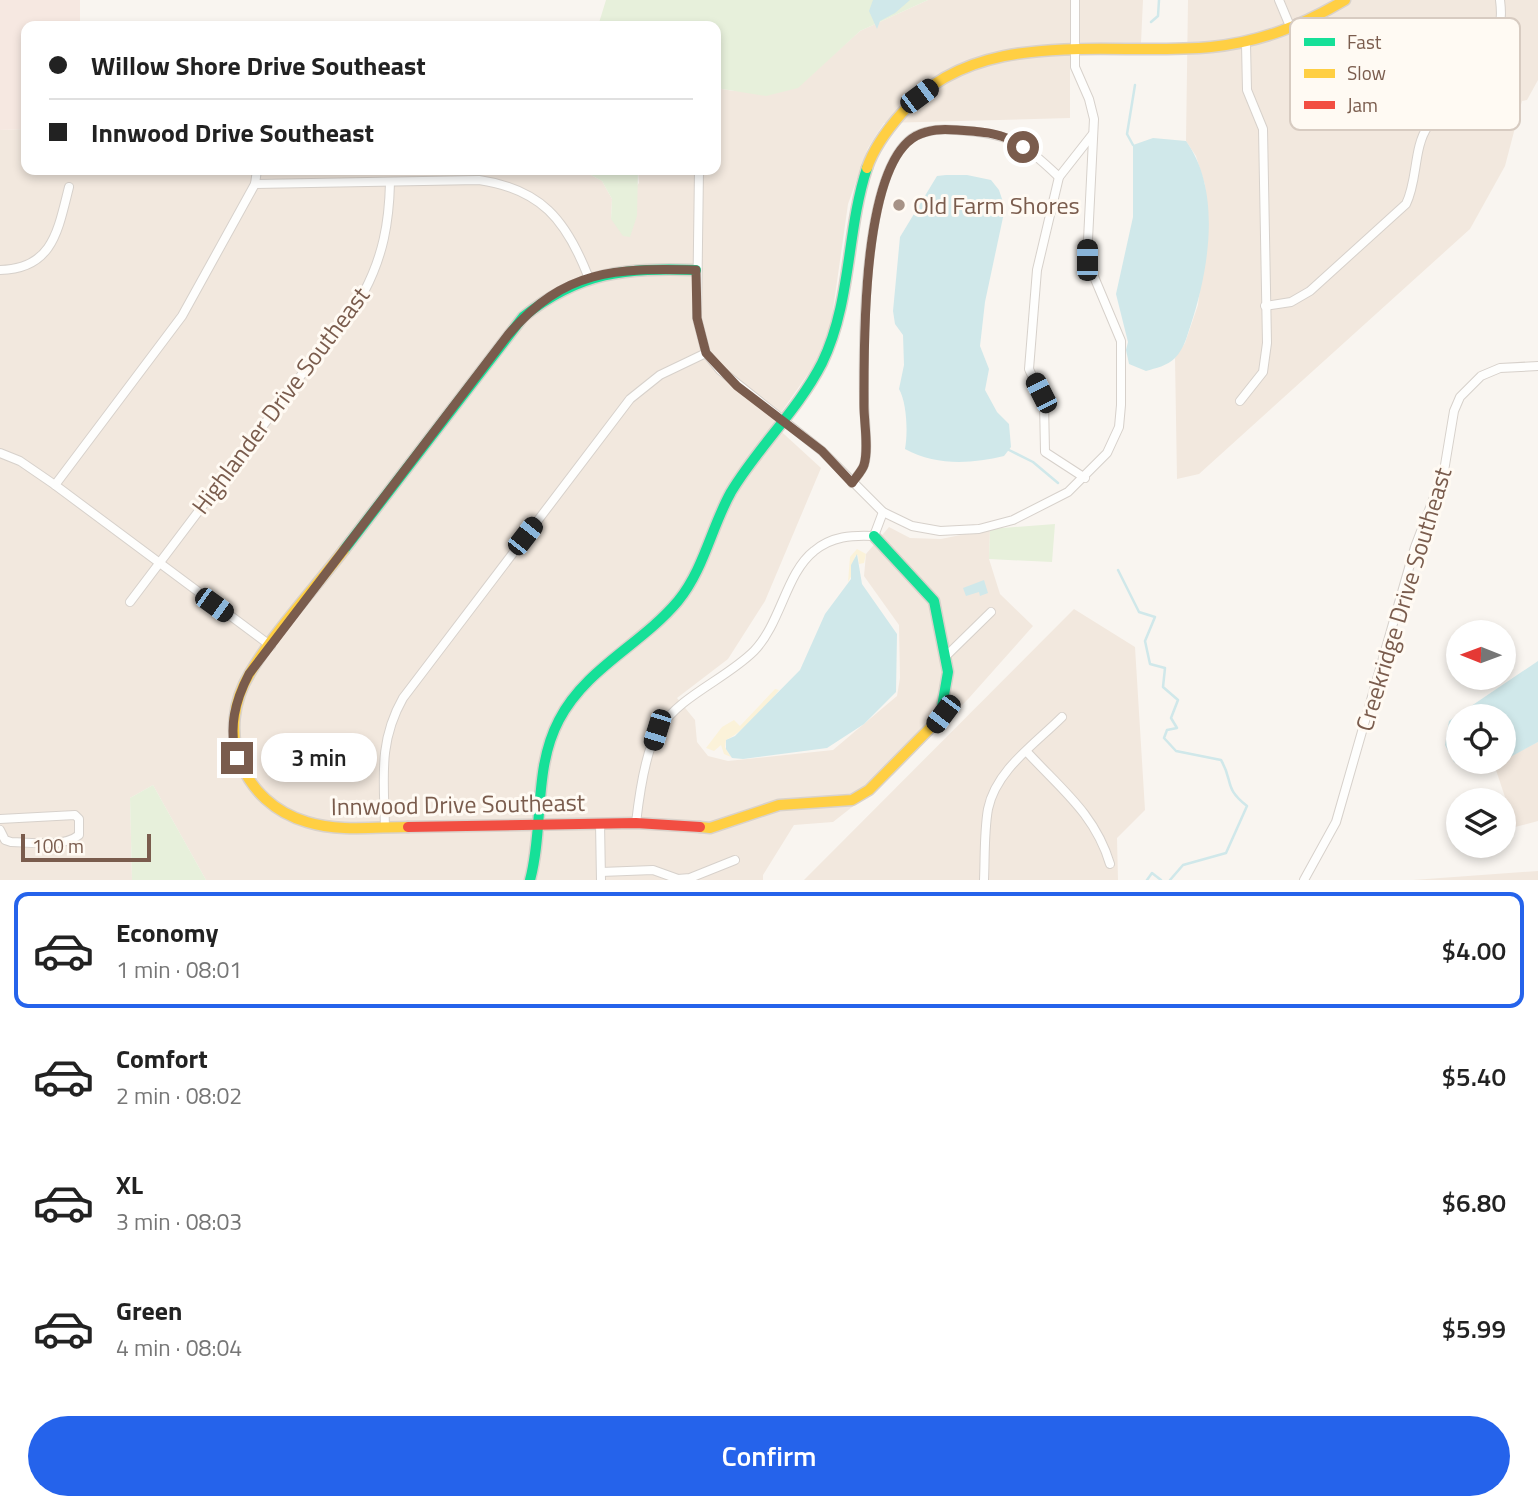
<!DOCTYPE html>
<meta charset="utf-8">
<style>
body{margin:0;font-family:"Titillium Web",sans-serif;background:#f2f2f2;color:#222;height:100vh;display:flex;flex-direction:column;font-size:26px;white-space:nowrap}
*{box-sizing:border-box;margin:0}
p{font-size:23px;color:#767676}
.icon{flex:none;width:38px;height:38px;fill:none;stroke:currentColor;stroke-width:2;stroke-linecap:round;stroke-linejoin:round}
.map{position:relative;height:880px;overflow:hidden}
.side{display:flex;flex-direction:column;background:#fff;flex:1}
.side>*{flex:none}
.top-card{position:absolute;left:21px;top:21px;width:700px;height:154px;border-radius:14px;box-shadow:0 4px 10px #0003;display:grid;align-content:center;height:154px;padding:0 28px;background:#fff}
.needle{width:46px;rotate:271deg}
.buttons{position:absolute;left:1446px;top:620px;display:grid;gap:14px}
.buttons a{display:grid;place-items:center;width:70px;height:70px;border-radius:50%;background:#fff;box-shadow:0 4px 10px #0003;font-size:35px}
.scale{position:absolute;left:21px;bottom:18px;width:130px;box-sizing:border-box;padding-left:7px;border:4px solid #7a5c4d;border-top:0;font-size:19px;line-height:24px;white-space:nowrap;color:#7a5c4d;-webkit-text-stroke:5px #fffaf3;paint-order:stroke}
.end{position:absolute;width:32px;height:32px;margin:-16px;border:9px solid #7a5c4d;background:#fff;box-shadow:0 0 0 4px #fff}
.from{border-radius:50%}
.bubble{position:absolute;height:49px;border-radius:24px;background:#fff;box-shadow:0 4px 10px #0003;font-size:23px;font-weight:600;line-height:49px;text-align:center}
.car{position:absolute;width:21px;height:42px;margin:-21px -10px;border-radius:9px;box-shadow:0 0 5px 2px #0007;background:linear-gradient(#222 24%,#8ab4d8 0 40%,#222 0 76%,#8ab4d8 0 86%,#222 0)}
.top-card b{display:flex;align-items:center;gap:24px;height:66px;font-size:26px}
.top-card b+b{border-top:2px solid #e0e0e0}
.top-card i{width:18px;height:18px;background:#222}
ul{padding:12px 0 0;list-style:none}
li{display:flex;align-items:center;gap:21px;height:116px;margin:0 14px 10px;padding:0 14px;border:4px solid transparent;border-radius:14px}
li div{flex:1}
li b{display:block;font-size:26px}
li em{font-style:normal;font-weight:600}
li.current{border-color:#2563eb}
li>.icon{width:63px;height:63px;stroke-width:1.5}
.button{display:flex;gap:14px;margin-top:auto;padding:14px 28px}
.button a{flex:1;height:80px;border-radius:42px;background:#2563eb;color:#fff;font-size:28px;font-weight:600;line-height:80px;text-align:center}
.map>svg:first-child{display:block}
.residential{fill:#f2e8de}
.commercial{fill:#f6e8e1}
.green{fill:#e7f0db}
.sand{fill:#fbf2d9}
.water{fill:#d0e8ea}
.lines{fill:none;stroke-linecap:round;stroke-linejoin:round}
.stream{stroke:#d0e8ea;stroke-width:2.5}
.street-casing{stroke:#d7d1cb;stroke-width:10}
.fast-casing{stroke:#d9d2cb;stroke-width:13}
.slow-casing{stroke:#d9d2cb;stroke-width:13}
.jam-casing{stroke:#d9d2cb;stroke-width:13}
.street{stroke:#fefefd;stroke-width:8}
.fast{stroke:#16e098;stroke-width:10}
.slow{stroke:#ffcf43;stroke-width:10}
.jam{stroke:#f24e42;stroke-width:10}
.route{stroke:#7a5c4d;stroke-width:9}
.poi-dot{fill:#a69286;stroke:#fffaf3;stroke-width:2.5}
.labels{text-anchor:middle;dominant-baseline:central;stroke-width:6;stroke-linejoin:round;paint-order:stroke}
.poi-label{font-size:24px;fill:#7a5c4d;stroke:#fffaf3;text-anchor:start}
.street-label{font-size:24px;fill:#7a5c4d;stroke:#fffaf3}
.key{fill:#fffaf3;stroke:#d7cbc1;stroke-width:2}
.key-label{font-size:19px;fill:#7a5c4d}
</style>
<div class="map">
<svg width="1538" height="880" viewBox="0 0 1538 880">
<rect width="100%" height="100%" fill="#f9f5f0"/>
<g class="residential">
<path d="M928,0h215l-2,43 -71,-1v76l-186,5 -16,25 -20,56 -17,120 -16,40 -42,60 48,44 -56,133 -37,58 -51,39 18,22 2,22 11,14 20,5 105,-11 64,-54 3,-18 -1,-53 -35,-49 2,-22 23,-27 21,11 31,1 49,-10 -1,30 11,35 33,32 -64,72 -76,77 -60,47 -39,3 -31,50v5h-557l-53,-95 -23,13 2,82h-132v-750l26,-1v41h556l20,11 10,18 -1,20 28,-36 -1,-13h78v-82l18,3 99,-36 27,-24z"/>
<path d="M1188,0h350v80l-11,20 -5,1 -17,65 -35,63 -271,245 -22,5 -2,-121 10,-15 13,-38 10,-83 -3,-37 -9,-29 -10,-15z"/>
<path d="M1074,609l61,38 10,163 -28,28 1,42h-314z"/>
<path d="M1538,742v79l-23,6 -21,-63z"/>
<path d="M1538,871v9h-125z"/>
</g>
<path class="commercial" d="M0,0h80v26h-54v103l-26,1z"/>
<g class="green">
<path d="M606,0h322l-68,31 -62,57 -32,8 -50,-8v-62h-118z"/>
<path d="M582,170h56l-1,46 -7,21 -7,-1 -12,-17 1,-20 -10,-18z"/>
<path d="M1055,524l-3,38 -63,-3 1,-30z"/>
<path d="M153,785l53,95h-74l-2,-82z"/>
</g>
<g class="sand">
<path d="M857,549l9,5 -2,9 -5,1 -1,-9 -3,1 -2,17 -5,9 2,-25z"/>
<path d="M775,689l4,1c-11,15 -37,43 -53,50l-1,7 6,10 -7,-3 -3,-9 -7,6 -8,-3 16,-21 12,-7 6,6z"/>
</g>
<g class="water">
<path d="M873,0h37l-15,13 -15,8 -3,8 -8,-18z"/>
<path d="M1153,138l33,3c36,50 23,128 5,183 -4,12 -7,25 -16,34 -8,8 -19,10 -29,13l-17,-7 -3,-14 2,-8 -12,-48 17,-77v-72z"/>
<path d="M946,175h21l24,5 8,10 6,18 -20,94 -5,44 9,23 -4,21 12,22 12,12 2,23 -7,9c-33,8 -68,10 -99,-7 3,-16 2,-46 -6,-60l5,-24 -1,-30 -8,-11 -2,-13 7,-74 37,-61z"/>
<path d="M857,554l5,30 35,50 -1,58 -32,32 -37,24 -84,11 -11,-1 -6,-9v-9l9,-4 65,-66 25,-56 26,-35v-14z"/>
<path d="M984,580l4,13 -8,3 -1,-4 -13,4 -3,-8z"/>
<path d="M1538,661v81l-35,19v-45h-45v45h44l-26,8 -22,-7 -9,-17 4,-24z"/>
</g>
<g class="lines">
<g class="stream">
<path d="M1151,22l7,-6 1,-16"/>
<path d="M1133,145l-6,-11 8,-49"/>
<path d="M1009,450l24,12 25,21"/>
<path d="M1118,570l21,42 16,5 -10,24 5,23 15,4 -2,19 15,13 -7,18 6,10 -10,2 -3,8 12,13 45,9c13,22 2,27 26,46l-21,47 -43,12 -13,15"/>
<path d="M1147,880l5,-7 9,7"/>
</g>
<g class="street-casing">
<g id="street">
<path d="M1279,0l13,31"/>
<path d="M699,170l-2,148 9,35 14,17 102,81 61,61 29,14 28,5 39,-2 34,-9 55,-28 39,-39 12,-26 2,-22v-64l-34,-81 7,-141 -5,-20 -14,-32v-67"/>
<path d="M255,184l224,-4c62,9 87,40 109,96"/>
<path d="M0,270c53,-1 58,-40 69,-83"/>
<path d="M1265,306l26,-4 19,-11 96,-87c12,-24 7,-56 22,-78 6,-8 16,-16 24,-23 31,-28 54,-59 48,-103"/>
<path d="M1240,401l23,-29 4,-29 -4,-214 -16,-39 -1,-46"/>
<path d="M0,453l20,8 35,24 216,161"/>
<path d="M1085,478l-40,-26 -1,-50 -15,-33 8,-99 22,-93 33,-42"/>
<path d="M852,483c4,-6 10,-12 12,-18 5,-14 0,-48 0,-64 -1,-57 -2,-234 51,-265 14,-7 26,-7 41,-6 52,3 65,11 103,47"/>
<path d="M55,485l127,-169 73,-132 2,-14"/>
<path d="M130,602l234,-310c19,-36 25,-69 26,-109"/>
<path d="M945,657l46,-45"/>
<path d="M1027,752c34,37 68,62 83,112"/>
<path d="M0,819l75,-4 4,4v16c-16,13 -48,7 -68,7l-6,-2 -5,-10"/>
<path d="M600,823l1,57"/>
<path d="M636,823c3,-26 9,-73 23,-94 22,-34 67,-50 95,-78 27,-28 32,-78 60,-100 18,-15 38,-16 60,-15l9,-24"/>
<path d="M385,828c-1,-49 -7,-86 18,-130l227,-299 30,-24 46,-22"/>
<path d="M601,872l52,-2 25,9 12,-1 45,-18"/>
<path d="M984,880c1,-23 0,-48 4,-71 8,-39 47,-65 74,-92"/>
<path d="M1304,880l32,-58 79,-275 29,-76 10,-60 6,-14 21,-21 19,-8 38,-2"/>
</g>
</g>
<g class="fast-casing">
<g id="fast">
<path d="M874,536l60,65 14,71 -8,46"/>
<path d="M344,550l179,-233c57,-46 103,-49 173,-47"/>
<path d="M530,880c14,-52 3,-111 29,-160 27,-52 82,-75 119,-119 26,-32 33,-73 53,-109 27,-45 67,-82 91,-129 30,-62 24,-131 45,-195"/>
</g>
</g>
<g class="slow-casing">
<g id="slow">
<path d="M867,168c7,-21 20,-38 34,-54 76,-90 206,-57 310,-67 50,-5 92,-22 134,-47"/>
<path d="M344,550c-30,39 -70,82 -94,123 -36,59 -8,130 57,149 32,10 68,5 101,5"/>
<path d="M700,827l10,1 69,-23 73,-5 17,-10 71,-72"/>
</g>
</g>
<g class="jam-casing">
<path id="jam" d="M408,827l228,-4 64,4"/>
</g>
<use href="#street" class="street"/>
<use href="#fast" class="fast"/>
<use href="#slow" class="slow"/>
<use href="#jam" class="jam"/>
</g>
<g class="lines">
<path class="route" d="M237,758c-9,-30 -2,-57 12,-84l259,-339c56,-66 107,-67 188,-65l1,48 9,35 31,33 85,65 30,32c4,-6 10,-12 12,-18 5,-16 0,-42 0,-59 0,-58 -3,-240 52,-270 14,-7 26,-7 41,-6 25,2 45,2 66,17"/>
</g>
<circle class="poi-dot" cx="899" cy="205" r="7"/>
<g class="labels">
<g class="poi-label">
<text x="913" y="205">Old Farm Shores</text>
</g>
<g class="street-label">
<text transform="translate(280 400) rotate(-53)">Highlander Drive Southeast</text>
<text transform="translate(1403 599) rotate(-73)">Creekridge Drive Southeast</text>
<text transform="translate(458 804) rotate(-1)">Innwood Drive Southeast</text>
</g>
</g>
<rect x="1290" y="18" width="230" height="112" rx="10" class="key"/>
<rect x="1304" y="38" width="31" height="8" fill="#16e098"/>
<rect x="1304" y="69" width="31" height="9" fill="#ffcf43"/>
<rect x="1304" y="101" width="31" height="8" fill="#f24e42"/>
<g class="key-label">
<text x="1347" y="49">Fast</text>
<text x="1347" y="80">Slow</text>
<text x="1347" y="112">Jam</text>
</g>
</svg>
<div class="buttons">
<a><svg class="needle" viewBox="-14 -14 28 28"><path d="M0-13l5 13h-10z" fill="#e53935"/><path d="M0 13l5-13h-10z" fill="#767676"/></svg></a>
<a><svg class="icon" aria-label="locate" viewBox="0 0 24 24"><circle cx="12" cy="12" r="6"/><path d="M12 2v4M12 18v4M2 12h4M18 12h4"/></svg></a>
<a><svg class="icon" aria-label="layers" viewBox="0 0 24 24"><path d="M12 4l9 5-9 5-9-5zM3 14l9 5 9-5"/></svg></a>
</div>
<div class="scale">100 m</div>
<i class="end from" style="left:1023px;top:147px"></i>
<i class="end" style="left:237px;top:758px"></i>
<div class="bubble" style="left:261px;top:733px;width:116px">3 min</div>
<i class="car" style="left:919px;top:96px;rotate:53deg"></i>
<i class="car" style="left:1087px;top:260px;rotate:0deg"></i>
<i class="car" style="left:1041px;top:393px;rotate:333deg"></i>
<i class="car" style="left:525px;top:536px;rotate:38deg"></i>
<i class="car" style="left:214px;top:605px;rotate:126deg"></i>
<i class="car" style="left:943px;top:714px;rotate:217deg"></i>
<i class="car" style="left:657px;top:730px;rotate:197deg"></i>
<div class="top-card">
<b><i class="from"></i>Willow Shore Drive Southeast</b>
<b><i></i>Innwood Drive Southeast</b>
</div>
</div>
<section class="side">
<ul>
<li class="current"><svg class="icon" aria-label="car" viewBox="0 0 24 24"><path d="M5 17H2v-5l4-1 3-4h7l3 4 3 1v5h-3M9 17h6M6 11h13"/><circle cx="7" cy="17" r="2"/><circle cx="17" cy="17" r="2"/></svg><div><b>Economy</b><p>1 min · 08:01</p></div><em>$4.00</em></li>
<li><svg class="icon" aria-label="car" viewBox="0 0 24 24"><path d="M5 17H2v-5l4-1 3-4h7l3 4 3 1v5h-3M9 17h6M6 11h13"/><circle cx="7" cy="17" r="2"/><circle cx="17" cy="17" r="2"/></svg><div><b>Comfort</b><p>2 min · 08:02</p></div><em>$5.40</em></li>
<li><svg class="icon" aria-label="car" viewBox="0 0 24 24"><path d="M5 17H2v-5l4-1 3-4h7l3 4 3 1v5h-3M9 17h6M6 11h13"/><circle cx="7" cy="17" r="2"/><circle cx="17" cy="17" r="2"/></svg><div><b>XL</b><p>3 min · 08:03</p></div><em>$6.80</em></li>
<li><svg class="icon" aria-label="car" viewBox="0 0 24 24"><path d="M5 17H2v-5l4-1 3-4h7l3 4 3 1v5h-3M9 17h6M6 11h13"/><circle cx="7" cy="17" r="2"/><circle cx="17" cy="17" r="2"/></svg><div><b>Green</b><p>4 min · 08:04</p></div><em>$5.99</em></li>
</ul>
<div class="button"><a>Confirm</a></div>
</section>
